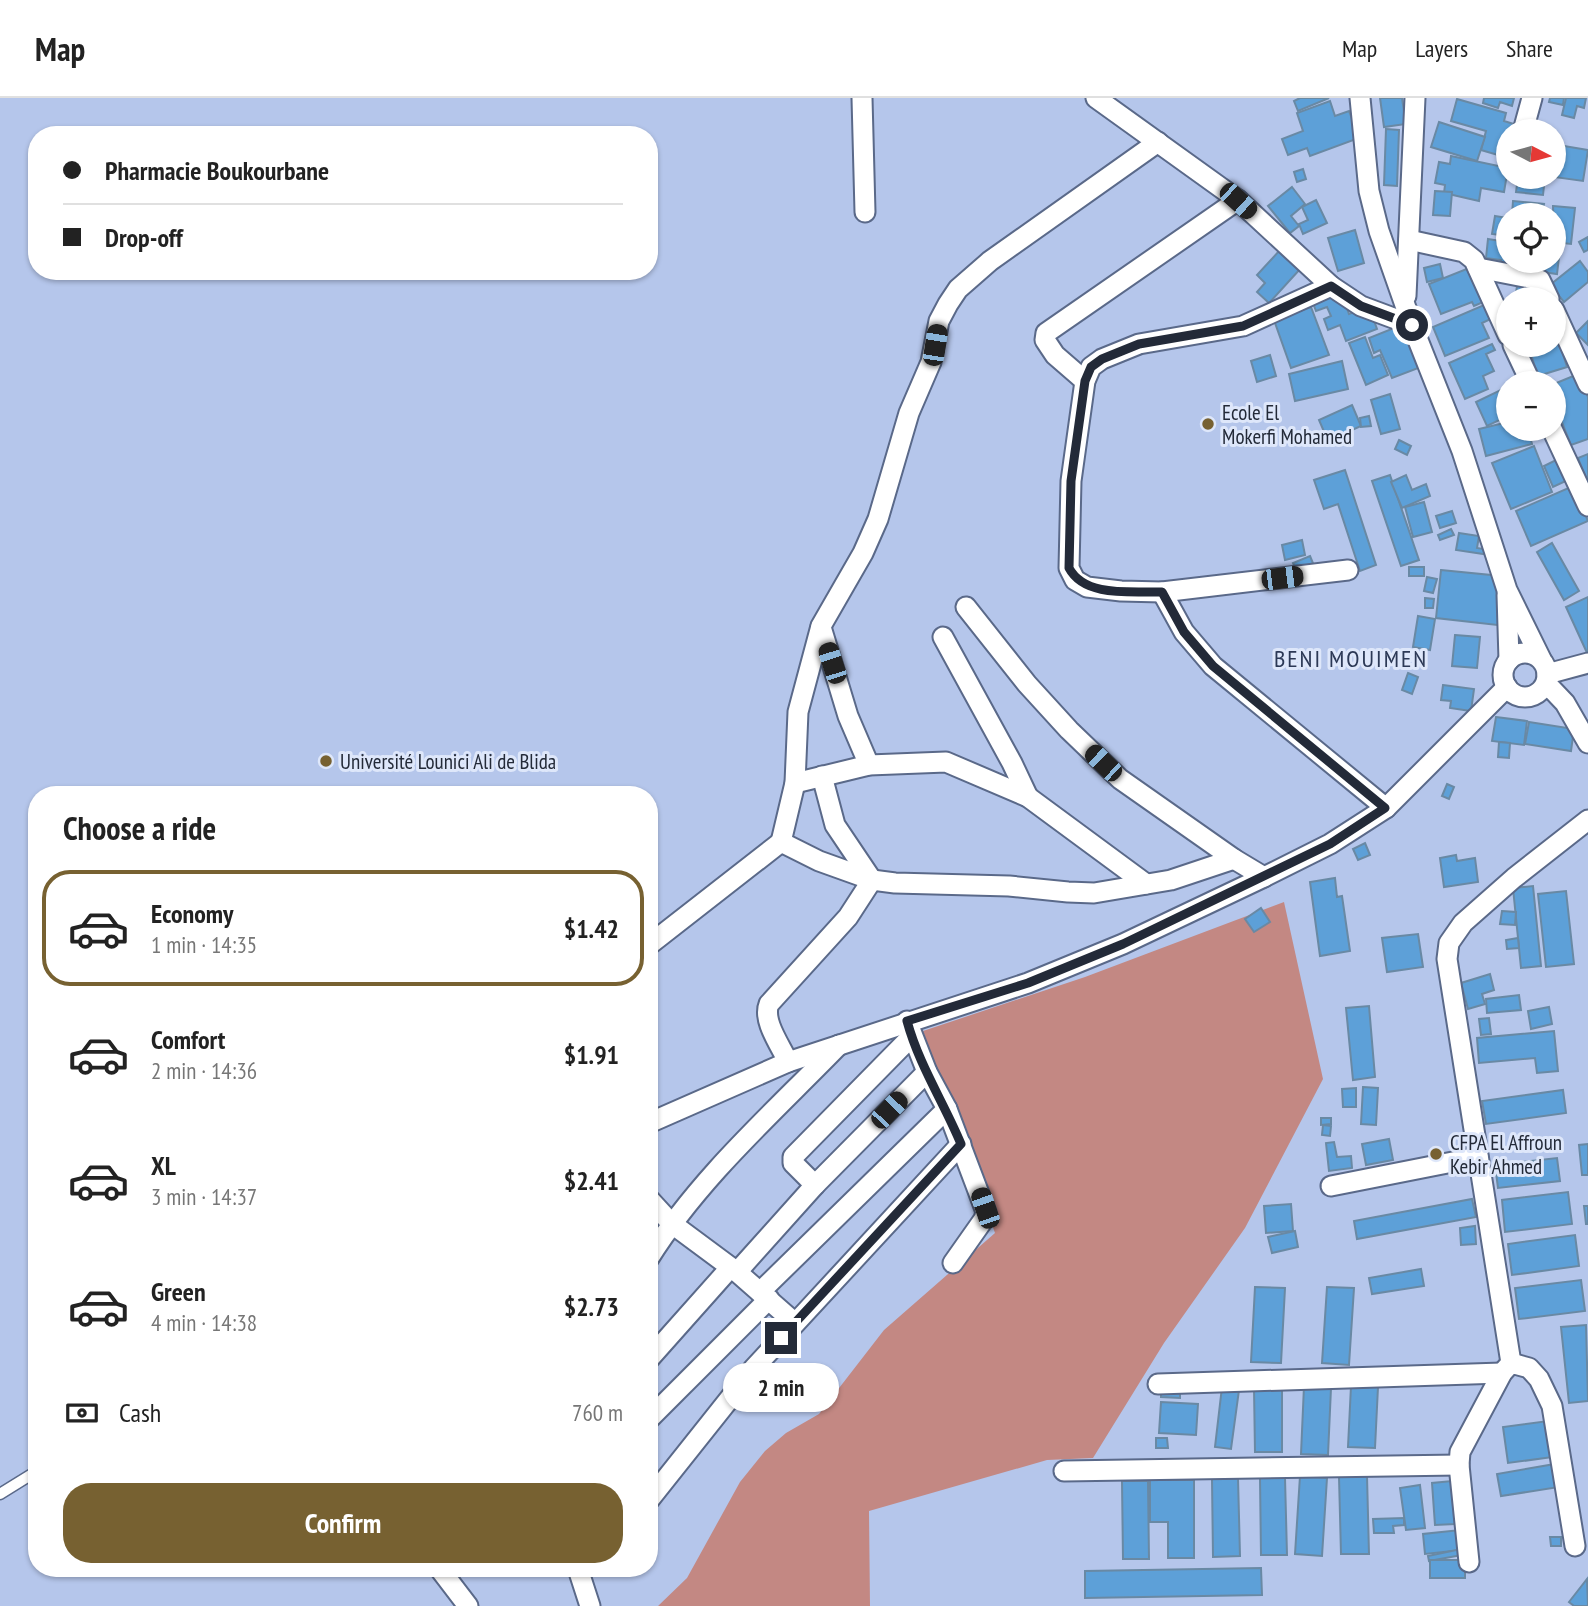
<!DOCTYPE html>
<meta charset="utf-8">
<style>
body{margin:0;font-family:"PT Sans Narrow",sans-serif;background:#f2f2f2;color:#222;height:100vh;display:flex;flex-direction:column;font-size:26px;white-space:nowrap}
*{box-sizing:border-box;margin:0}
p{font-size:23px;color:#767676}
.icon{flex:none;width:38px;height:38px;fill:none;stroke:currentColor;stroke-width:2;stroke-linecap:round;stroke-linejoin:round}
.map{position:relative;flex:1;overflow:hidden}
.drawer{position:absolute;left:28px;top:688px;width:630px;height:791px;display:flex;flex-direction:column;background:#fff;border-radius:28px;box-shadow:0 2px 5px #0004}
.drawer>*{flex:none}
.top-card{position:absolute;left:28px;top:28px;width:630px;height:154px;border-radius:28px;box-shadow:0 2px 5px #0004;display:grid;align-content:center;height:154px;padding:0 35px;background:#fff}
.needle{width:46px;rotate:96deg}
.fabs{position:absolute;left:1496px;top:21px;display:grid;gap:14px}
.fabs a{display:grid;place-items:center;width:70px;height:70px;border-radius:50%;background:#fff;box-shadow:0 2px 5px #0004;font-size:35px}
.end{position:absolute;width:32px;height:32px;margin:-16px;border:9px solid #232a38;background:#fff;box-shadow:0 0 0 4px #fff}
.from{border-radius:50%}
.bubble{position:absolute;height:49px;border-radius:24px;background:#fff;box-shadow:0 2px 5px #0004;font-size:23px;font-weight:600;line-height:49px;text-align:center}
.car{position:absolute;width:21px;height:42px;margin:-21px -10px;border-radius:9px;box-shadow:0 0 5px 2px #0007;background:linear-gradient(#222 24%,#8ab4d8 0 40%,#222 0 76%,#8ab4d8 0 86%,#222 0)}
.top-card b{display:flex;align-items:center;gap:24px;height:66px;font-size:26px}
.top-card b+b{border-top:2px solid #e0e0e0}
.top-card i{width:18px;height:18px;background:#222}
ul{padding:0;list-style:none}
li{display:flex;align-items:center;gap:21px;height:116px;margin:0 14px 10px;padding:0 21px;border:4px solid transparent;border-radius:28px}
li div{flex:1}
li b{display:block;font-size:26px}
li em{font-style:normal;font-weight:600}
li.on{border-color:#776131}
li>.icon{width:63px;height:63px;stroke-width:1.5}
h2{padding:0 35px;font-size:32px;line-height:84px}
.pay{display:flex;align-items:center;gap:18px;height:77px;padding:0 35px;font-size:26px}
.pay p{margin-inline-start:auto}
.primary-button{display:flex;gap:14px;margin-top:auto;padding:14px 35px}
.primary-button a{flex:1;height:80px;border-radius:28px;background:#776131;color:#fff;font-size:28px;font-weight:600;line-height:80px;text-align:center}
header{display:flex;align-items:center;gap:42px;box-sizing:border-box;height:98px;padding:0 35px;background:#fff;border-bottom:2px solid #e0e0e0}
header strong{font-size:33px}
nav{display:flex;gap:38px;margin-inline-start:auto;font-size:24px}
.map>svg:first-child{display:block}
.green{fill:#c38883}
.building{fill:#5da0d8;stroke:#6989a4;stroke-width:2}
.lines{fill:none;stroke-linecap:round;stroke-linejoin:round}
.lane-casing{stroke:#5a6989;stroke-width:13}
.street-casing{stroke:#5a6989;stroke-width:23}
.lane{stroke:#fff;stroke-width:10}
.street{stroke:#fff;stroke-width:19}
.route{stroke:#232a38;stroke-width:9}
.poi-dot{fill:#776131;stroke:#dee7fa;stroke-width:2.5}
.labels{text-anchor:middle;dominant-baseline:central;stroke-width:6;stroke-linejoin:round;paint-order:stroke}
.poi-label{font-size:21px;fill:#232a38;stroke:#dee7fa;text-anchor:start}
.quarter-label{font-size:24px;letter-spacing:2px;fill:#2c3956;stroke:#dee7fa}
</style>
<header>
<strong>Map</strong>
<nav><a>Map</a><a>Layers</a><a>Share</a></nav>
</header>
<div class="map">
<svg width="1588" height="1508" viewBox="0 0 1588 1508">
<rect width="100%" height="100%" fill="#b5c6eb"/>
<path class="green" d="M1284,804l39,177 -78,149 -81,115 -71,115 -46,2 -178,51 1,95h-212l29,-28 53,-96 25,-31 21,-18 33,-19 65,-84 111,-97 -72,-202 162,-54z"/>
<g class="building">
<path d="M1300,0h29l-31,13 -4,-10z"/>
<path d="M1380,0h22l4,26 -22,3z"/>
<path d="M1484,0h30l-2,8 -12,-4 -2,6 -15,-5z"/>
<path d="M1550,0h14l-1,7 -14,-3z"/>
<path d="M1566,0h20l-2,10 -7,-2 -3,12 -12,-3z"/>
<path d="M1457,1l49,14 -2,8 20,6 -2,4h-14v27l-27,-8 5,-19 -35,-10z"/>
<path d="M1330,3l5,15 14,-5 10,27 -49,18 -3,-8 -19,7 -6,-16 21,-8 -6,-18z"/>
<path d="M1439,24l46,15 -8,24 -46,-14z"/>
<path d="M1386,31l13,1 -2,56 -13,-1z"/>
<path d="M1564,48l24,4 -5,31 -29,-4v-27l9,2z"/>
<path d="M1451,58l57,12 -4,24 -23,-4 -2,13 -35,-8 1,-8 -10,-2 4,-21 11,2z"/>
<path d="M1303,71l3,10 -9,3 -3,-10z"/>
<path d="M1518,79h27l-2,18 -27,-3z"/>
<path d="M1292,89l13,17 -14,12 8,10 -9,7 -22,-27z"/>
<path d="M1435,93l17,1 -2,24 -17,-1z"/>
<path d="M1316,102l11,23 -24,11 -4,-10 9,-4 -6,-13z"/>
<path d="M1513,103l31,3 -2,11h-30z"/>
<path d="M1553,108l22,2 -4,36 -17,-2z"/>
<path d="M1495,118l13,2v18l-16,-2z"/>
<path d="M1355,132l9,33 -26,8 -10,-33z"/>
<path d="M1588,139v13l-4,2 -5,-10z"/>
<path d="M1488,141l13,2 -1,6h8v14h21l-1,9 -28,-3 1,-7 -15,-2z"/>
<path d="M1554,150l6,1 -3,25 -29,-4 2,-9h24z"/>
<path d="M1281,151l20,19 -32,35 -12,-11 8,-9 -8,-8z"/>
<path d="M1580,163l8,11v10l-24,20 -14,-17z"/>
<path d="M1440,166l3,14 -16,4 -3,-14z"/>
<path d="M1474,168l14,34 -14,6 -2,-4 -31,12 -12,-30z"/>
<path d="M1518,182l27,4 -2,14 -17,-2v3h-11z"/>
<path d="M1341,194l8,22 20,-7 8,22 -31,12 -6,-16 -12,5 -4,-11 7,-3 -4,-9 -11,4 -3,-8z"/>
<path d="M1491,204l6,14 -15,7 7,15 -44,18 -12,-29z"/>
<path d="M1311,209l18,48 -38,13 -17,-48z"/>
<path d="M1588,223v24l-12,-12z"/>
<path d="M1404,226l17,43 -29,11 -12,-28 -6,3 -5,-15z"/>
<path d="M1554,234h2l11,35 -29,9 -10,-31h26z"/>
<path d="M1365,239l8,21 7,-3 8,20 -22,10 -17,-42z"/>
<path d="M1492,246l3,6 -9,4 8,17 -11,5 5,13 -23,10 -16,-36z"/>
<path d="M1270,257l6,21 -19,6 -6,-21z"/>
<path d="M1342,263l6,28 -53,12 -6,-27z"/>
<path d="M1578,276l10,23v42l-17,6 -17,-43v-18z"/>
<path d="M1507,289l1,29 -21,10 -11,-24z"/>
<path d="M1390,296l10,35 -19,5 -10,-34z"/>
<path d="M1352,307l9,21 -33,15 -9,-21z"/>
<path d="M1369,318l2,10 -10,1 -1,-9z"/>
<path d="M1508,324v7h20l4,15 -46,12 -7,-27z"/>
<path d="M1531,331h12l2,4 -11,3z"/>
<path d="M1399,342l12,6 -4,9 -12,-6z"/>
<path d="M1534,348l18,46 -41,17 -19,-46z"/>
<path d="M1588,356v29l-10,-25z"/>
<path d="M1560,360l10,21 -17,8 -9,-21z"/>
<path d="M1345,372l31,95 -16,6 -22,-67 -14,5 -10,-29z"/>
<path d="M1390,377l29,85 -18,6 -29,-85z"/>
<path d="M1406,377l6,15 14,-6 4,12 -28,12 -11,-26z"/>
<path d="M1573,388l15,35 -57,25 -15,-35z"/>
<path d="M1424,404l8,30 -19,5 -8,-30z"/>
<path d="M1452,413l4,12 -16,5 -4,-12z"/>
<path d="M1451,431l3,6 -14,5 -2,-5z"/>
<path d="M1459,435l20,3 -2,12 13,2v5l-34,-5z"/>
<path d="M1302,442l3,15 -20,5 -3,-15z"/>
<path d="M1552,445l27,48 -15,9 -27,-48z"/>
<path d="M1310,458l7,17 -17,7 -7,-17z"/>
<rect x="1409" y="469" width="15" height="9"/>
<path d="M1441,472l70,7 -5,49 -70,-8z"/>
<path d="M1427,479l10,2 -4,14 -9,-2z"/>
<path d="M1588,499v58l-22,-48z"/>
<path d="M1425,500l9,1 -1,9h-8z"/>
<path d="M1418,518l17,3 -5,31 -17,-3z"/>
<path d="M1455,537l25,2 -3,31 -25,-2z"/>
<path d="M1408,575l10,4 -6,17 -10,-4z"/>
<path d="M1443,587l31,4 -3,22 -21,-3 1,-7 -10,-1z"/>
<path d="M1496,619l31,4 -3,24 -32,-4z"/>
<path d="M1529,624l45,7 -3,22 -46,-7z"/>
<path d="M1499,644l11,1 -1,15 -11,-1z"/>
<path d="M1447,686l7,3 -5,12 -7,-3z"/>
<path d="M1365,745l5,12 -12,5 -5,-11z"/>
<path d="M1456,757l1,6 18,-3 3,24 -34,5 -4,-29z"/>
<path d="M1335,780l2,19 5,-1 8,55 -30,5 -10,-74z"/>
<path d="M1533,788l8,80 -20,2 -8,-80z"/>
<path d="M1566,793l8,73 -28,3 -8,-73z"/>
<path d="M1261,810l9,14 -16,10 -9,-13z"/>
<path d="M1502,813l14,1 -1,13 -15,-1z"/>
<path d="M1418,836l5,33 -36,5 -5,-34z"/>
<path d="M1518,840l1,10 -12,1 -1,-9z"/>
<path d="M1490,876l4,16 -12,4 3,10 -17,5 -7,-26z"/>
<path d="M1519,897l2,15 -34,3 -1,-14z"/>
<path d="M1369,908l6,71 -22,3 -7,-72z"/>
<path d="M1549,909l3,17 -21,5 -3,-18z"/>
<path d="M1489,920l2,16 -10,1 -2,-16z"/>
<path d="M1554,933l4,40 -21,2 -2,-15 -56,5 -2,-25z"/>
<path d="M1363,989l15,1 -2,37 -15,-1z"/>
<path d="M1356,990v19h-13l-1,-18z"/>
<path d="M1563,992l3,23 -80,11 -4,-23z"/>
<path d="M1321,1020h10v6l-10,1z"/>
<path d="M1323,1027l8,1 -1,10 -8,-1z"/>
<path d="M1389,1041l4,21 -27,5 -4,-21z"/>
<path d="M1334,1044l3,15 14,-1 1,12 -23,3 -3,-28z"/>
<path d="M1588,1046v31h-6l-3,-30z"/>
<path d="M1557,1060l3,23 -62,7 -3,-23z"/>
<path d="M1568,1094l4,32 -67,8 -3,-32z"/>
<path d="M1472,1101l4,18 -119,22 -3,-18z"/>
<path d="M1291,1106l2,27 -27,2 -2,-27z"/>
<path d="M1584,1108h4v18h-2z"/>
<path d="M1475,1128l1,18 -15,1 -1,-17z"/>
<path d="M1295,1133l3,16 -26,6 -4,-16z"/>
<path d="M1575,1137l4,31 -67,9 -4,-31z"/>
<path d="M1421,1171l3,17 -52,8 -3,-16z"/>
<path d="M1581,1182l4,31 -66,8 -4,-31z"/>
<path d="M1255,1189l30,1 -4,75 -30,-1z"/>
<path d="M1327,1189l27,1 -5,77 -27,-2z"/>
<path d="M1586,1227l2,76 -19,2 -8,-76z"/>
<path d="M1304,1288l27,2 -3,67 -27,-1z"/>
<path d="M1351,1288l27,1 -3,61 -27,-1z"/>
<path d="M1222,1289l17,3 -8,59 -16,-2z"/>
<path d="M1282,1289v65h-27l-1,-64z"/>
<path d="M1161,1292l19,1v7l-19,-1z"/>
<path d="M1161,1304l37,2 -2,31 -37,-2z"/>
<path d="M1548,1323l5,36 -45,6 -5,-36z"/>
<path d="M1156,1340h11l1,10h-12z"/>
<path d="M1555,1366l4,23 -58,9 -4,-22z"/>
<path d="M1300,1378l27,2 -5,78 -27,-2z"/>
<path d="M1367,1378l2,78h-28l-2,-77z"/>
<path d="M1238,1380l2,78 -27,1 -1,-78z"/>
<path d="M1260,1380h25l2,77h-26z"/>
<path d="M1150,1382h44v78h-26v-36h-18z"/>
<path d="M1122,1383h26l1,78h-26z"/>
<path d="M1452,1383l3,43 -20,1 -3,-42z"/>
<path d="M1420,1387l5,43 -19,2 -6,-42z"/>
<path d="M1404,1420v7l-11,1 1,7h-20l-1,-14z"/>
<path d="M1460,1432l2,20 -37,4 -2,-20z"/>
<path d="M1550,1439h11v9h-10z"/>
<path d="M1461,1451l1,6 -33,6 -1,-5z"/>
<rect x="1430" y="1462" width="35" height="18"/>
<path d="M1261,1470l1,27 -177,3v-27z"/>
<path d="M1587,1481l1,27h-14l-5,-4z"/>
</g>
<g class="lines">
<g class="lane-casing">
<path id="lane" d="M0,1396l37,-23"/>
</g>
<g class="street-casing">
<g id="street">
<path d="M862,0l3,114"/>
<path d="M1096,0l142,102 93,86 30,20 51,19"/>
<path d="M1360,0l9,93 10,40 33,94 50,126 45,139 34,69"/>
<path d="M1523,33l9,-33"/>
<path d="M1158,44l-168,119 -32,28 -10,15 -9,17 -8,41 -22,51 -31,106 -15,34 -42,73 -23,86 -3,71 -14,59 38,19 53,19 23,3 114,3 59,6 26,1 77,-13 63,-21"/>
<path d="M1409,142l55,12 10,8 34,75"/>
<path d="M1478,170l62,12 9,19"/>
<path d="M1331,188l-88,40 -104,18 -37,15 -11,8 -6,14 -14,100 -2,87 6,12 12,7 34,4 41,1 186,-22"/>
<path d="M1406,198l9,-198"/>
<path d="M1554,212l34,74"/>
<path d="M1513,247l18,38"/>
<path d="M1085,283l-30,-26 -10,-15 1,-7 192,-133"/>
<path d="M1552,331l36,77"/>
<path d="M1162,494l22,40 29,34 173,142"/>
<path d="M1507,497l2,65"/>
<path d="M966,509l61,77 42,46 51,49 114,80 30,18"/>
<path d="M821,529l27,89 21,49"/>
<path d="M943,539l69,126 16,34"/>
<circle cx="1525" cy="577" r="22"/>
<path d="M1547,576l41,-11"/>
<path d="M1546,585l19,20 23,40"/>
<path d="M795,685l74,-18 77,-3 82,35 118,87"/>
<path d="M649,847l132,-103"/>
<path d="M907,923l20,51 20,37 39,103 -2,7 -31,44"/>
<path d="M788,964c-7,-16 -26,-41 -19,-58l79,-87 24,-37 -37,-55 -13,-49"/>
<path d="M649,1025l139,-61 240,-79 95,-39 141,-67 66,-33 56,-36 121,-121"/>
<path d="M815,1087l-22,-22v-6l118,-120"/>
<path d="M1331,1088l147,-29"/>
<path d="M649,1101l22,24 66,49 58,51"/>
<path d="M649,1160c51,-81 124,-145 190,-213"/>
<path d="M737,1174l78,-87 112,-113"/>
<path d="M760,1194l187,-183"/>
<path d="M649,1261l81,-91"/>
<path d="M1511,1265l-64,-404 2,-16 14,-20 51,-45 74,-58"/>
<path d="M1158,1286l344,-11"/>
<path d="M649,1321l120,-120"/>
<path d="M1064,1373l395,-6"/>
<path d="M649,1402l105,-132 207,-224"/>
<path d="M1469,1464l-10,-97 1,-13 42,-79 9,-10 18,5 10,11 13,27 23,140"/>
<path d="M439,1470l29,38"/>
<path d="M579,1474l11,34"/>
</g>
</g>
<use href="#lane" class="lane"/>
<use href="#street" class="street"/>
</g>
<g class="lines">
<path class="route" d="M781,1240l180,-194c-17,-41 -42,-79 -54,-123l121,-38 95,-39 207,-100 55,-36 -172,-142 -29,-34 -22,-40c-30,-1 -77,6 -93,-24l2,-87 14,-100 6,-14 11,-8 37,-15 104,-18 88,-40 30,20 51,19"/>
</g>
<g class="poi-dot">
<circle cx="1208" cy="326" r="7"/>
<circle cx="326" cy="663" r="7"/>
<circle cx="1436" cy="1056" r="7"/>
</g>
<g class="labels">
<g class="poi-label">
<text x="1222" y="314">Ecole El<tspan x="1222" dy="24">Mokerfi Mohamed</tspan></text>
<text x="340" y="663">Université Lounici Ali de Blida</text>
<text x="1450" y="1044">CFPA El Affroun<tspan x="1450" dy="24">Kebir Ahmed</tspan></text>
</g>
<g class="quarter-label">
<text x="1351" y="560">BENI MOUIMEN</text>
</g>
</g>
</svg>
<div class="fabs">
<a><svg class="needle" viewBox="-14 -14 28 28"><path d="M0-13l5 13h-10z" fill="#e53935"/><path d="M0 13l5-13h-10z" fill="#767676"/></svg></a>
<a><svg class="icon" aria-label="locate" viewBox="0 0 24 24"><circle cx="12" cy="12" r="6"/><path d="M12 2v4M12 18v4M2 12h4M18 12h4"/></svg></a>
<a>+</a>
<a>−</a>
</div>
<i class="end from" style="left:1412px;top:227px"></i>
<i class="end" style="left:781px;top:1240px"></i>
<div class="bubble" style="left:723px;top:1265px;width:116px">2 min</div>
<i class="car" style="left:1238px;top:103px;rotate:132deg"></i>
<i class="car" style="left:935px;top:247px;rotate:9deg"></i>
<i class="car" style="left:1282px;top:480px;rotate:83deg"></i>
<i class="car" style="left:832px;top:565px;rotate:342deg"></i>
<i class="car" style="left:1103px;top:665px;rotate:314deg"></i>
<i class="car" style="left:889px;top:1012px;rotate:44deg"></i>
<i class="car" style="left:985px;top:1110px;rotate:341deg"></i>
<div class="top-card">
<b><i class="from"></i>Pharmacie Boukourbane</b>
<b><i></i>Drop-off</b>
</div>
<section class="drawer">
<h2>Choose a ride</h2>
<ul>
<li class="on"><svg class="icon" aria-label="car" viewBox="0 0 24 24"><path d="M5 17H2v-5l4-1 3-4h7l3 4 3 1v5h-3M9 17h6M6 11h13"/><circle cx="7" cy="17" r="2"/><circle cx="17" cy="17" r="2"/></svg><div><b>Economy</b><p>1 min · 14:35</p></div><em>$1.42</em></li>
<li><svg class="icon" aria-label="car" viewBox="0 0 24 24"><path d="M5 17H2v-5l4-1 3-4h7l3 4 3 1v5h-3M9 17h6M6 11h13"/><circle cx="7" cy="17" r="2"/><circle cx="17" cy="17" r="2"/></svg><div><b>Comfort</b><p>2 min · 14:36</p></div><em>$1.91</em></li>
<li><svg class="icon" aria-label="car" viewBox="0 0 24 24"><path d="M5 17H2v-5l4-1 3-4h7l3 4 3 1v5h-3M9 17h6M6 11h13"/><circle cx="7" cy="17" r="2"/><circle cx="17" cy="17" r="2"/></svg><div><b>XL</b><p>3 min · 14:37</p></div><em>$2.41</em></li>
<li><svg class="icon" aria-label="car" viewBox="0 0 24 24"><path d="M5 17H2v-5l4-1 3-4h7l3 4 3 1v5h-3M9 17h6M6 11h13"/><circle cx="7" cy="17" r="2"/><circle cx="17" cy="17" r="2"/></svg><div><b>Green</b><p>4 min · 14:38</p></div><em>$2.73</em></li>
</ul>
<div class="pay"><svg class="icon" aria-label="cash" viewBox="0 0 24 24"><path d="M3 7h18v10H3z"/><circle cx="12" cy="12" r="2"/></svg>Cash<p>760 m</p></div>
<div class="primary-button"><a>Confirm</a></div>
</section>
</div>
